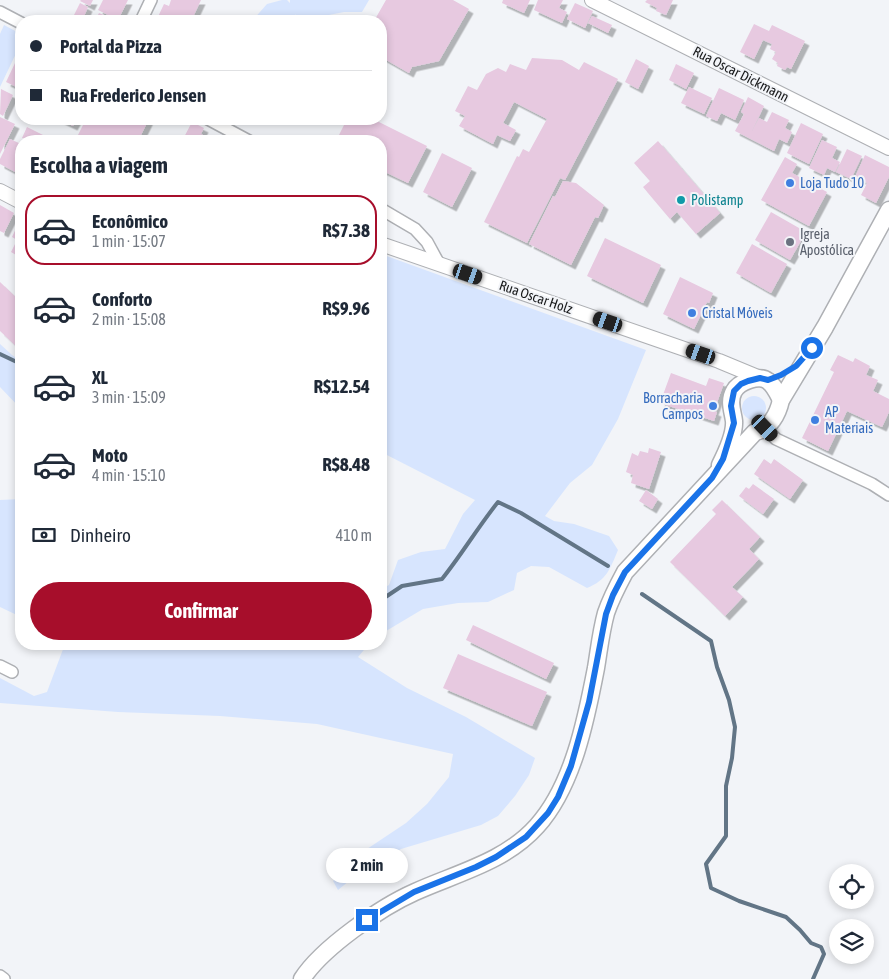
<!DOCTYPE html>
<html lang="pt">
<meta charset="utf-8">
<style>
body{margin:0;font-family:"Asap Condensed",sans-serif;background:#f2f2f3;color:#1f2937;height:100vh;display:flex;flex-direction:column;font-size:19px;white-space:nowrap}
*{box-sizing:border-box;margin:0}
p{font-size:16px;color:#747a83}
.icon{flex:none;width:28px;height:28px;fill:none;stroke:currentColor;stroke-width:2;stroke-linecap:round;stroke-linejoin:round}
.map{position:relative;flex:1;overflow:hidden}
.details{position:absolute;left:15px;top:135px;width:372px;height:515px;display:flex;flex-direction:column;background:#fff;border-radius:20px;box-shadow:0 2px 8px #0003}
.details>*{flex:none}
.guide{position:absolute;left:15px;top:15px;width:372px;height:110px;border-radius:20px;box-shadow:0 2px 8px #0003;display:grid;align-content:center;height:110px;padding:0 15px;background:#fff}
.controls{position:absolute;left:829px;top:864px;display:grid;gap:10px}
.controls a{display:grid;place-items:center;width:45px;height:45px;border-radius:50%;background:#fff;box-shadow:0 2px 8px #0003;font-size:25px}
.end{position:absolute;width:22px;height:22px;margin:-11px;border:6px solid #1a73e8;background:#fff;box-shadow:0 0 0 2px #fff}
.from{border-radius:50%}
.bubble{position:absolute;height:35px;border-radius:18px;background:#fff;box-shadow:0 2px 8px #0003;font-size:16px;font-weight:700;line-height:35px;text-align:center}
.car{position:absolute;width:15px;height:30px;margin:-15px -8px;border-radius:6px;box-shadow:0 0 4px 1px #0007;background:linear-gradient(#222 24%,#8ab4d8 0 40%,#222 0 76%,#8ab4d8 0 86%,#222 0)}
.guide b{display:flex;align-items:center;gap:18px;height:48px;font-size:19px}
.guide b+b{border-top:1px solid #e0e1e3}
.guide i{width:12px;height:12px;background:#1f2937}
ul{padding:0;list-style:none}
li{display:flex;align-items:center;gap:15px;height:70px;margin:0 10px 8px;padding:0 5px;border:2px solid transparent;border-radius:20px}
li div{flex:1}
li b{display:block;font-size:19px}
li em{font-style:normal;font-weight:700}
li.current{border-color:#a70e2b}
li>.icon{width:45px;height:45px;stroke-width:1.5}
h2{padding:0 15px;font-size:22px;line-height:60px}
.pay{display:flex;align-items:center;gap:12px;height:55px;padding:0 15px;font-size:19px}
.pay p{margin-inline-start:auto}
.primary-button{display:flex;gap:10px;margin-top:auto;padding:10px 15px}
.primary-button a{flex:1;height:58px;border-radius:30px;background:#a70e2b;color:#fff;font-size:20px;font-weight:700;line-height:58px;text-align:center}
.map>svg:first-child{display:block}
.green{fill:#d7e5fe}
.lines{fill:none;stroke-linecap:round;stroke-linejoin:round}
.stream{stroke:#627586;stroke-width:4}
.building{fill:#e7c9e0;filter:url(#shadow)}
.minor-casing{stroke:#aeb0b4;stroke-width:14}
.tertiary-casing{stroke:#aeb0b4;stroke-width:16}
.secondary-casing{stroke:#aeb0b4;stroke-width:19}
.minor{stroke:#fff;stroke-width:11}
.tertiary{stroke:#fff;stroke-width:14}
.secondary{stroke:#fff;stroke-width:16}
.route{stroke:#1a73e8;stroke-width:6}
.shop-dot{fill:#3f7fe0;stroke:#f2f4f8;stroke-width:2}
.culture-dot{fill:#0f9aa8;stroke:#f2f4f8;stroke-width:2}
.worship-dot{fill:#6b7280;stroke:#f2f4f8;stroke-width:2}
.labels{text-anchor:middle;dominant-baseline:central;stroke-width:4;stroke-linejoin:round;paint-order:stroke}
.street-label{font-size:14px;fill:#18191a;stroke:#f2f4f8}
.shop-label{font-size:14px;fill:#366cbe;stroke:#f2f4f8;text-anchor:start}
.culture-label{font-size:14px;fill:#0d838f;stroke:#f2f4f8;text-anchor:start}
.worship-label{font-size:14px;fill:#5b616d;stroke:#f2f4f8;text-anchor:start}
</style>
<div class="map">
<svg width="889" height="979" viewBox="0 0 889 979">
<defs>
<filter id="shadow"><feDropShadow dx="4.5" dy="4.5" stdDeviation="0" flood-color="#0004"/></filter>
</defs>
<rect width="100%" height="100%" fill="#f2f4f8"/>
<g class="green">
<path d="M282,0h5l3,3v-3h79l-7,12h-18l-45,9 -4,-7 1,7h-44l15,-17z"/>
<path d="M4,25l17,9v9l-21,44v-53z"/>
<path d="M381,254l265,96 -28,69 -26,46 -22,18 -25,33 9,5 20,3 35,12 9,14c-8,19 -11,30 -31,38l-38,-21 -18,-1 -14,7 -3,17 -26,12 -30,1 -35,6 -42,25v-45l8,-4 9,-25 23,-8 24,-3 18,-35 12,-14 -94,-48z"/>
<path d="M0,344l12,11 9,6v48l-21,-22z"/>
<circle cx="754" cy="408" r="12"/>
<path d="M21,499v118l-21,-10v-107z"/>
<path d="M65,644h304l-11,13 49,31 59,29 69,41 -6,17 -14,21 -17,20 -17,9 -80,24 -52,32 -11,9 -5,-9 31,-30 42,-28 21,-19 22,-27 4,-23 -136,-30 -97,-8 -102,-4 -118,-9v-25l34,18 13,-4z"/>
</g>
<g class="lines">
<g class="stream">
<path d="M0,354l21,10"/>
<path d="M642,594l69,47 6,26 12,33 6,27 -3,31 -6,28v50l-20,28 5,24 28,13 47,16 14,13 11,13 10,4 3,7 -11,25"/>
<path d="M381,600l21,-14 40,-7c20,-25 36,-52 56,-77l23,11 87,53"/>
</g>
</g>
<g class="building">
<path d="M81,0h12l-3,6 -10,-5z"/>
<path d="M103,0h25l-10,20 -20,-10z"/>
<path d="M171,0h30l-8,17 2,2 -1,2h-38l8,-17 5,2z"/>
<path d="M386,0h67l16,9 -30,52 -27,6 -3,6 -28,-16v-36h-7z"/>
<path d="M503,0h27l-6,13 -22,-10z"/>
<path d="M538,0h25l-4,8 8,4 -5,11 -28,-13z"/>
<path d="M647,0h26l-7,15 -10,-4 1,-3 -12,-6z"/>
<path d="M80,3l8,4 -6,14h-11z"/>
<path d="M575,3l18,8 -8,17 -18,-9z"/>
<path d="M99,13l18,8h-22z"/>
<path d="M592,16l20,9 -4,8 -20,-10z"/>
<path d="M754,24l15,7 3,-6 33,16 -14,28 -4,-2 -2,3 -8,-4 1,-3 -6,-4 4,-7 -6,-3 2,-5 -9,-4 -9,19 -14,-7z"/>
<path d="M532,58l30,2 17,10 5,-8 34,17 -53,101 -5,-2 -33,65 -43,-21 33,-66 2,1 4,-8 6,3 18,-33 -33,-17 -11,21 13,7 -6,11 -13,-6 -4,9 -34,-18 6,-10 -10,-5 13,-25 9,4 9,-16 12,-6 8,4 4,-8 16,6z"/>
<path d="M636,59l13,7 -11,23 -13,-7z"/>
<path d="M16,61l5,2v26l-15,-7z"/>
<path d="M676,64l18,9 -8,16 -17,-9z"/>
<path d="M689,87l23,11 -8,16 -23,-11z"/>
<path d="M719,88l25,12 -9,20 -14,-7 -4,8 -11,-5z"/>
<path d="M1,89l12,6 -10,21 -3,-2z"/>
<path d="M748,97l16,9 -12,25 7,-13 8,4 5,-10 17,8 -4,8 7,4 -5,11 -8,-4 -5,12 -39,-20 9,-17 -3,-2z"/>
<path d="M0,117l15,7 -15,30z"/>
<path d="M58,119h19l-4,7z"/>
<path d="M86,119h63l-11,22h-63z"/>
<path d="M347,119h26l54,27 -19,37 -27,-13v-29h-45z"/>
<path d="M192,122l12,6 -3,6 14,7h-33z"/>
<path d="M801,123l22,11 -14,30 -22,-11z"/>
<path d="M27,127l16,8 -3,6h-11l-7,-3z"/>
<path d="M10,139l11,5v31l-21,-11v-5z"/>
<path d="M822,140l15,7 -5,11 8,4 -5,10 -8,-4 -3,7 -15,-7z"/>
<path d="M658,141l62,72 -24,21 -19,-22 -7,7 -27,-32 7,-6 -16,-18z"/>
<path d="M847,149l15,7 -11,23 -15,-7z"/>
<path d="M442,153l30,15 -20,39 -29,-15z"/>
<path d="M865,155l24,12v10l-13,26 -15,-8 6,-12 -12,-6z"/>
<path d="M785,157l12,7 -5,9 35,19 -18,34 -48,-26z"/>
<path d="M563,181l13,2 28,22 -6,13 -3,-1 -24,48 -42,-21 24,-48 2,1z"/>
<path d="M0,205l14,8 -10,20 -4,-2z"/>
<path d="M771,212l35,20 -16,28 -35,-20z"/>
<path d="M21,218v40l-10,-6 6,-12 -5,-3z"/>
<path d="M605,238l56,27 -18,38 -56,-27z"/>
<path d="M752,244l35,20 -16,29 -35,-20z"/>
<path d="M680,277l33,16 -4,10 -2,-1 -13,27 -31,-15z"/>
<path d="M0,282l21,20 -1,48 -20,-19z"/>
<path d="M838,355l15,7 2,-4 15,8 -4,9 12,5 -5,11 16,8v13l-7,15 -35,-16 -19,40 -26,-13 32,-66 -4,-2z"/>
<path d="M671,373l35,13 3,-8 15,5 -10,28 3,1 -3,9 -54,-18z"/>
<path d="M649,448l12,4 -12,37 -18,-6 2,-8 -7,-3 6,-19 6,3 2,-5 8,2z"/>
<path d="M764,459l7,5 3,-5 29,21 -13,19 -36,-25z"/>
<path d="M753,484l21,15 -11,15 -24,-18 7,-9 3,2z"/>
<path d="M646,490l12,9 -6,10 -13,-8z"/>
<path d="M722,500l38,37 -11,12 10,10 -27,28 11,10 -18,19 -55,-54 46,-48 -4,-4z"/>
<path d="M473,625l81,38 -8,16 -80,-39z"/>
<path d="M458,654l89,38 -15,34 -89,-38z"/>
</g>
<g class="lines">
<g class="minor-casing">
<g id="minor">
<path d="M0,12l21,11"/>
<path d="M141,21l10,-21"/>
<path d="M208,119l41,22"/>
<path d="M381,209l34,20 12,13 12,22"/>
<path d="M765,428l11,11 96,45 17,11"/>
<path d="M0,666l12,6"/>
<path d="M0,976l4,3"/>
</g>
</g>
<g class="tertiary-casing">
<g id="tertiary">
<path d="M592,0l297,148"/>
<path d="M0,191l21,11"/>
<path d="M381,244l338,117 41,17"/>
</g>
</g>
<g class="secondary-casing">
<g id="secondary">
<path d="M720,465c5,-10 15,-32 14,-44 -1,-9 -6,-20 0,-30 5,-9 25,-17 34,-10 6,4 10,13 13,19"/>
<path d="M302,979c20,-31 79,-72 113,-87 42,-19 90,-30 122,-66 36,-40 49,-106 59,-158 3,-18 5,-37 10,-55 5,-15 12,-28 19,-41l130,-140c15,-3 23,-18 26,-32l44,-73 64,-117"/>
</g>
</g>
<use href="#minor" class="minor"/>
<use href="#tertiary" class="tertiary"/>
<use href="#secondary" class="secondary"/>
</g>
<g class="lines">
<path class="route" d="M367,920l47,-28 62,-25 20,-10 30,-20 22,-24 10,-16 13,-31 18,-64 17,-88 7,-19 12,-23 87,-94 11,-19 11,-36 -3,-17 3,-15 7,-7 7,-3 12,-3 8,2 13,-5 15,-9 16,-18"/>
</g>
<g class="shop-dot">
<circle cx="790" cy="183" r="5"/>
<circle cx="692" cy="313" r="5"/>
<circle cx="713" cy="406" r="5"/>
<circle cx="815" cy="420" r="5"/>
</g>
<circle class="culture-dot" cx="681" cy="200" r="5"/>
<circle class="worship-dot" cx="790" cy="242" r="5"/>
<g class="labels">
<g class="street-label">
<text transform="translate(741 74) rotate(27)">Rua Oscar Dickmann</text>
<text transform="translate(536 297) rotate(19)">Rua Oscar Holz</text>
</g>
<g class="shop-label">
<text x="800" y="183">Loja Tudo 10</text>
<text x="702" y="313">Cristal Móveis</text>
<text x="703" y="398" text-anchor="end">Borracharia<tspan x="703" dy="16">Campos</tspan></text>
<text x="825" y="412">AP<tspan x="825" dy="16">Materiais</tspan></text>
</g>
<g class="culture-label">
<text x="691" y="200">Polistamp</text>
</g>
<g class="worship-label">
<text x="800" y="234">Igreja<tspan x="800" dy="16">Apostólica</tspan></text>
</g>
</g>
</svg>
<div class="controls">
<a><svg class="icon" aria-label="locate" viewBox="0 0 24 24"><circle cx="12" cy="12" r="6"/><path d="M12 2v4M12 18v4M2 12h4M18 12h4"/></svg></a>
<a><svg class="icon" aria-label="layers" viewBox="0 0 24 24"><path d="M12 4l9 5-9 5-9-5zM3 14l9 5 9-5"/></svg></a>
</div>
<i class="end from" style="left:812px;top:348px"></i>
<i class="end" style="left:367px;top:920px"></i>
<div class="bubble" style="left:326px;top:848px;width:82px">2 min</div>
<i class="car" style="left:468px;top:274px;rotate:109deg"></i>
<i class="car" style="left:608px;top:322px;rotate:289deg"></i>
<i class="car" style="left:701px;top:354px;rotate:289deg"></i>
<i class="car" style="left:765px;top:428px;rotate:136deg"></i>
<div class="guide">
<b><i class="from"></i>Portal da Pizza</b>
<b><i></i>Rua Frederico Jensen</b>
</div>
<section class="details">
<h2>Escolha a viagem</h2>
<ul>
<li class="current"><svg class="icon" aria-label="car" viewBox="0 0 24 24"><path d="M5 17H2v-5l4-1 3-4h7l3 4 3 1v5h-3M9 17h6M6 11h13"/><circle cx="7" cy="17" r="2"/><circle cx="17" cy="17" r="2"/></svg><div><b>Econômico</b><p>1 min · 15:07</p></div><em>R$7.38</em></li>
<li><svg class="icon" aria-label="car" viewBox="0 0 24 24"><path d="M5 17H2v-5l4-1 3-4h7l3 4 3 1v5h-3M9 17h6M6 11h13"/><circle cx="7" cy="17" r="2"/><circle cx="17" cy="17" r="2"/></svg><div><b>Conforto</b><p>2 min · 15:08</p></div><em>R$9.96</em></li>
<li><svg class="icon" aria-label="car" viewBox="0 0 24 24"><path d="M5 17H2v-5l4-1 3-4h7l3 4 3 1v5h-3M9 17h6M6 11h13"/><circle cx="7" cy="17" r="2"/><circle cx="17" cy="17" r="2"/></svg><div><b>XL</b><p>3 min · 15:09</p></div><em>R$12.54</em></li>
<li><svg class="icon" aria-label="car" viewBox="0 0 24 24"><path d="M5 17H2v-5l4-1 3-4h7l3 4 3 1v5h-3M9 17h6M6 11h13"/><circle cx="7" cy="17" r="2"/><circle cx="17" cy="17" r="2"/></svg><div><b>Moto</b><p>4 min · 15:10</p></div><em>R$8.48</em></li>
</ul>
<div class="pay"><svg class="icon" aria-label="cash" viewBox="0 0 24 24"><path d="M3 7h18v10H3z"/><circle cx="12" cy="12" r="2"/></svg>Dinheiro<p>410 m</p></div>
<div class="primary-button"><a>Confirmar</a></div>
</section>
</div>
